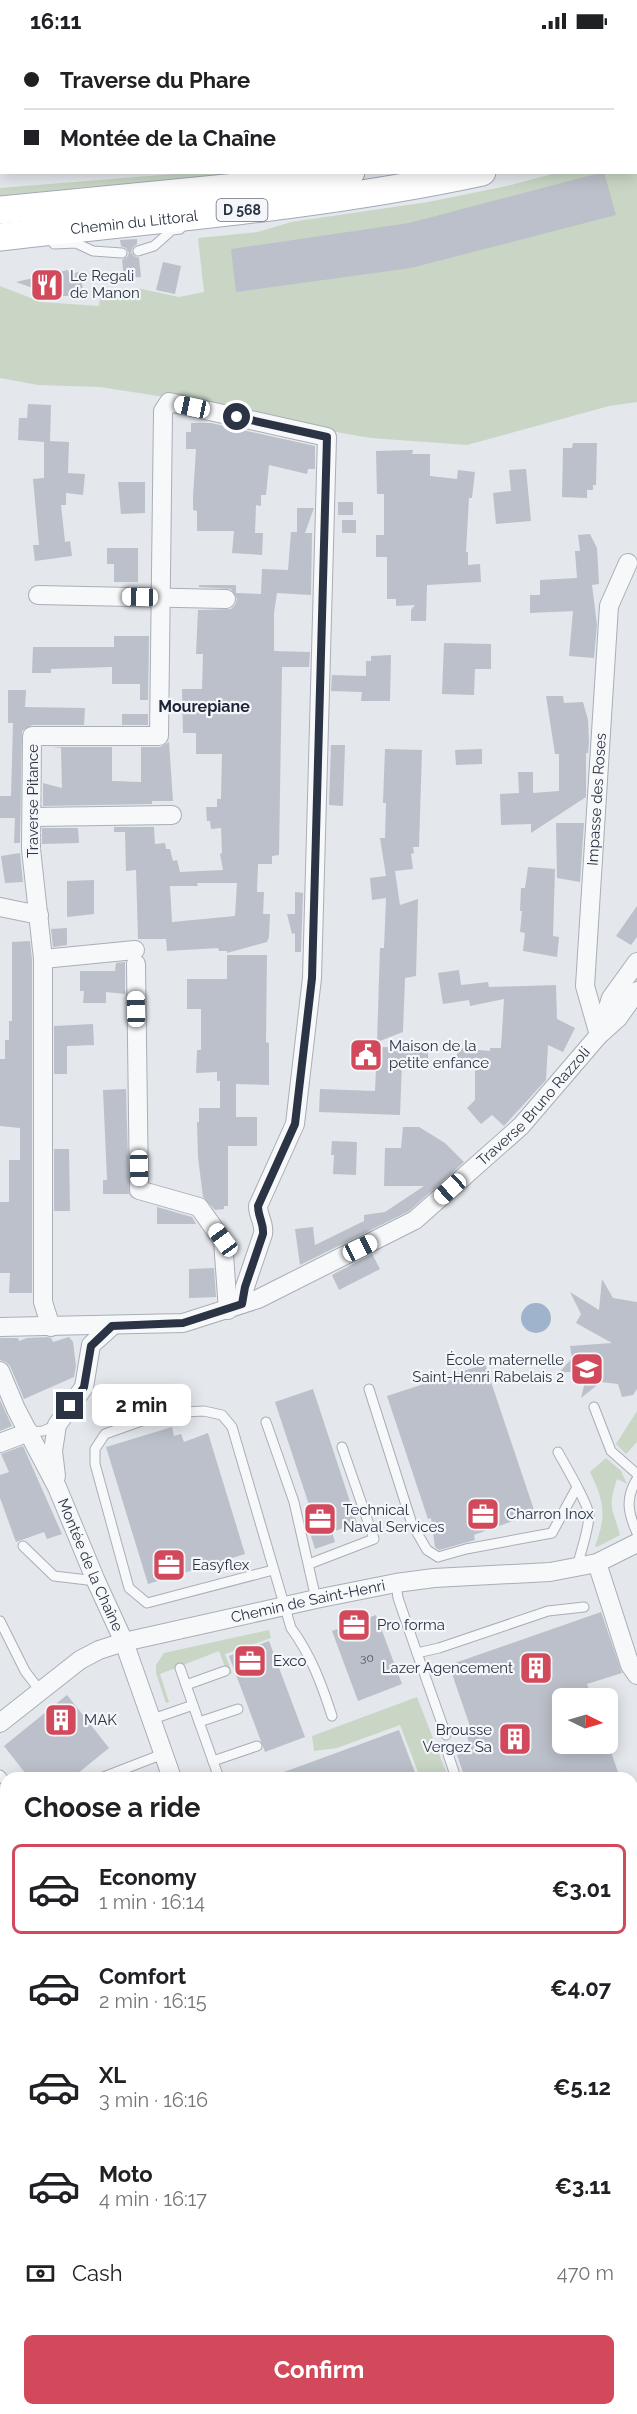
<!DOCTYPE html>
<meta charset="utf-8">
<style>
body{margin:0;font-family:Raleway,sans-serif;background:#f6f6f6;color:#202124;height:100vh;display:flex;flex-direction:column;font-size:22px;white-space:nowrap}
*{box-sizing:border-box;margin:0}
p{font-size:20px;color:#757577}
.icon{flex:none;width:33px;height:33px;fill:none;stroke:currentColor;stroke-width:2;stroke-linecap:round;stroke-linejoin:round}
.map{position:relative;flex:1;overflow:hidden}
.drawer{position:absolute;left:0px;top:1730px;width:638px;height:644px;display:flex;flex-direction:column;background:#fff;border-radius:18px 18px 0 0;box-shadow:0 3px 15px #0003}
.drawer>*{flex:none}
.hud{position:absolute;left:0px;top:0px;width:638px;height:132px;box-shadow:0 3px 15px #0003;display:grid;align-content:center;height:132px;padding:0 24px;background:#fff}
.needle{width:39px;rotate:95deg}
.controls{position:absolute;left:552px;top:1646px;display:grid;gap:12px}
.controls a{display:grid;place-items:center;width:66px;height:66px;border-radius:9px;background:#fff;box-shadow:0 3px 15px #0003;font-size:30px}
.end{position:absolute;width:27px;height:27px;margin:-14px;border:8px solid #2b3445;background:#fff;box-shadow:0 0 0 3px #fff}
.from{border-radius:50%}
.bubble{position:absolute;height:42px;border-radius:9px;background:#fff;box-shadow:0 3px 15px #0003;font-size:20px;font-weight:700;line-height:42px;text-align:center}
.car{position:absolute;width:18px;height:36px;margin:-18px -9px;border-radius:8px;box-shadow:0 0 4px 2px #0007;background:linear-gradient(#fff 24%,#345 0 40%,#fff 0 76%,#345 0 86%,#fff 0)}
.hud b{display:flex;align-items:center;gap:21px;height:57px;font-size:22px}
.hud b+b{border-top:2px solid #e0e0e0}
.hud i{width:15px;height:15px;background:#202124}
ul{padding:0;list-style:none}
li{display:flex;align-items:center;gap:18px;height:90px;margin:0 12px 9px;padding:0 12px;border:3px solid transparent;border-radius:9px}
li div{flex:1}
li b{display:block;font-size:22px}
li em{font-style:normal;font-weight:700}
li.on{border-color:#d1495b}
li>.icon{width:54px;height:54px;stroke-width:1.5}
h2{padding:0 24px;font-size:27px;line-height:72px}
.pay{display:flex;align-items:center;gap:15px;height:66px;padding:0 24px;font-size:22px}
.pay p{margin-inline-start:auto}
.primary-button{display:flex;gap:12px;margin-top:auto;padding:12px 24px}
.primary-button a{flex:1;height:69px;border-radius:9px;background:#d1495b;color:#fff;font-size:24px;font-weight:700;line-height:69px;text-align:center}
.status{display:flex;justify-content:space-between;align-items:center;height:42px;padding:0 30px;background:#fff;direction:ltr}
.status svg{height:16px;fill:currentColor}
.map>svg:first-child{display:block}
.green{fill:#c9d6c5}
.water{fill:#9fb4cc}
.building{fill:#bbc0ca;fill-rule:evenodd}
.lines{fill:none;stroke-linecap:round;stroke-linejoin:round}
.service-casing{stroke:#a9aeb7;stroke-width:11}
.minor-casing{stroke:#a9aeb7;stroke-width:20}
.secondary-casing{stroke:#a9aeb7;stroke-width:26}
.primary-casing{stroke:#a3abb8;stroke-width:29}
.service{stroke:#f7f8fa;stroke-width:9}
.minor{stroke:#f7f8fa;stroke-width:18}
.secondary{stroke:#fff;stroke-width:24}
.primary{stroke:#fff;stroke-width:27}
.route{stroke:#2b3445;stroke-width:8}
.labels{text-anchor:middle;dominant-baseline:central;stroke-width:4.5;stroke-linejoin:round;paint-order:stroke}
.number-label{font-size:12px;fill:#4f5766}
.shield{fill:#f4f6f9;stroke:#676e7b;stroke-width:1.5}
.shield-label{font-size:14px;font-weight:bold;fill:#2b3445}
.street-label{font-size:15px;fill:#2b3445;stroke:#f4f6f9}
.poi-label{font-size:15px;fill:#2b3445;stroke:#f4f6f9;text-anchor:start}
.neighbourhood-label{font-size:16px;font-weight:bold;fill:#1d2536;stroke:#f4f6f9}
</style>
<div class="status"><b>16:11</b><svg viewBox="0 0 49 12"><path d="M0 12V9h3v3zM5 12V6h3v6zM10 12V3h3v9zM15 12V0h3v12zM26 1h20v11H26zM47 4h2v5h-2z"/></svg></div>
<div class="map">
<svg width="637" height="2372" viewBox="0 0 637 2372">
<rect width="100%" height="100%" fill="#e4e7ec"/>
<g class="green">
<path d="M637,102v258l-28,4 -142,39 -96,-7 -87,-15 -87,-21 -97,-15 -62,-2 -38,-7v-92l41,16 58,4 2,-16 36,-2 42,9 25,-5 -6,-54 60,-6 33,-10 137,-20 79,-16 49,-13 80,-1z"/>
<path d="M186,131h61l-172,15 -4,4 -71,6v-10z"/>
<path d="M637,1369v31l-11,12 -10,-10z"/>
<path d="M606,1416l15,13 6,13 -10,-5c-10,31 -4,29 3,56l-23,12 -2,-1c12,-31 9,-45 -5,-74z"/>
<path d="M269,1588l2,8 -46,16 7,19 -4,2 -9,-24 -59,23 9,28 -3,1 -10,-30v-8l8,-12z"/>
<path d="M417,1655l31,80h-28l-20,-52 -63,23 -23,3 -2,-15z"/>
<path d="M6,1910v173l-6,2v-174z"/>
</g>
<g class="water">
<circle cx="536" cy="1276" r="15"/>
<path d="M6,1962v84l-6,-1v-74z"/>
</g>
<g class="building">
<path d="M604,130l12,43 -205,53 -175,24 -5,-43 178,-26z"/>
<path d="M137,197v5l-4,3 -2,5 3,4 5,2 2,19 -17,1 -2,-18 5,-3 2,-4 -3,-5 -5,-2 -1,-6z"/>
<path d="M163,220l18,4 -6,28 -19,-4z"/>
<path d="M68,228l1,4 10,-2 6,24h-30l-39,-14z"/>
<path d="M28,362l23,1 -1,36 19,1 -1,31 17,1 -2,21 -17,-2v12h-5l4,37 5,-1 2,15 -37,5 -2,-16h6l-6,-66 11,-1v-36l-26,-2 1,-22h8z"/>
<path d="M191,381h20l104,23v23h-7l-1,5 -38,-9 -3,30h-5v11l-5,-1 -1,28h8l-1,22 -30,-2 2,-22h-37v-20l-4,-1v-13l3,-48h-10v-17h5z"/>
<path d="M573,401h24l-1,42h-3v5h-6v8l-25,-1 1,-49h9z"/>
<path d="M413,408l-1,4h18v22l27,3 1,-9 17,2 -3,26h-3l-3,54h2v13l12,-1 1,18 -54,3 -1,36h-15v-11l4,-5 -19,1v-7h-9v-42h-11v-22h8v-41h-7l-1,-43z"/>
<path d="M526,427l5,52 -35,3 -3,-31 18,-2 -2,-21z"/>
<path d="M118,440h27v31l-24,1z"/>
<rect x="338" y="460" width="15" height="13"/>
<path d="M297,466h17l-9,25h7l-1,62 -34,-2 -3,20v38l36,1 -1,15h-27l-3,188 -7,1v8h-14l-1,28h7l-1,22h7l-1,23 -2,5 -40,11v-2h-8l-1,-3 -51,3 -1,-12h-28l-2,-69 -10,1 -1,-39h-11v-5h40l1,17 10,-1 1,6h4l3,12 4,-1 3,12 43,-2 -3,-16 2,-1 -1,-25 -10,1 -1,-8h-3l-1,-14h11v-8h4l1,-45h-26v-21h-13l-1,-44h20l1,-35h-7l2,-44 33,-1 4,-4 2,-6 -6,-10 -32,-2v-2h37v8l25,1 1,-25 26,1 3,-38h6zM197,841h40l-2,33 -63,6 -2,-36h28z"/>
<rect x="342" y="478" width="14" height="13"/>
<path d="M590,492l7,14 2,36 -7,1 5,40 -3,33 -25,-2 4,-45 -43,2v-18h10v-15l37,-2 -2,-27h5l-2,-16z"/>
<path d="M107,506h31v34h-24v-18h-7z"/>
<path d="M114,594h35l-1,64h-8v-16h-28v-17l-61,2v4h-19l1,-26h81z"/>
<path d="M444,601l47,1v25h-16l-1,26 -32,-1z"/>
<path d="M391,613l-1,46h-29l1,-9 -31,-1 1,-16 34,1v-15h5v-5z"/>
<path d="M8,648h18l-1,17 60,1 -1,17h-52l-10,6 -2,112h-6l1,-25h-15v-22h11l2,-73h-5z"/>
<path d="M546,654h17l1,7 19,-1 5,18 1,23 -1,10h-2v44l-55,36v-9l-30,1 -1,-31 19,-1 -1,-21h15v21l26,-2v-37h-4z"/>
<rect x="122" y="672" width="26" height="11"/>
<path d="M169,700l4,59h-21v3l-109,2v-23l19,5 -1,-40 -9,-1h60v34l29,1v-35h19z"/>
<path d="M331,703h14l-2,61 -14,-1z"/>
<path d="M385,707l37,1 -3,97h-6l1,6 -3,1 2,15 -18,2 5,34 18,-6 -2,77 -11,2 -2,54 -26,10 3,-94h4l2,-50 -14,2 -2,-22 16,-2 -6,-38h5l1,-35h-3z"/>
<path d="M482,707v15l-26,1 -1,-15z"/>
<path d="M556,781h28l-4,59 -23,-4z"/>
<path d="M42,786h36l1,15 -37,1z"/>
<path d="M20,811l3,29 -18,1 -4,-27z"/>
<path d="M528,825l27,2 -2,67 6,1 -2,20 -34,-6 2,-18 -5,-1 2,-21h-2l1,-23h4z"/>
<path d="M94,838v34l-27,3v-36z"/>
<path d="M295,850l8,1 -2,59h-6v-19l-3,1 -5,-20h8z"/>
<path d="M637,864v31l-6,8 -15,-9z"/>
<path d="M67,886v17l-14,2 -2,-18z"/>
<path d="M30,899l2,19v333h-23l1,-20h-10v-71h9v-42h11v-32l-20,-2v-67h5v-19h4v-19h3v-79z"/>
<path d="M227,913h40l-1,87 3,1v42l-33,-1v33h21v29h-29v60h-4v3l-9,1 -12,-13 -5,-40 -1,-35h2v-14h21v-27h-3v-9l-21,1 1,-23h4v-41h-14v-30h40z"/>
<path d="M125,920v32l-19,-2v11h-23l1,-12h-4v-20h35l1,-8z"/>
<path d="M459,928l2,15 27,-3 1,5 67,-2 1,34 18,9 -12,24 -15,-7 -2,35 -42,46 -12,-11 -11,9 -14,-16 8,-8v-37l-19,-1 2,-14 32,3v-3h11l3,-49 -34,7 -1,-6 -26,4 -5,-31z"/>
<path d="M93,982l1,21 -27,1v28h-13v-48z"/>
<path d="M377,1005l51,1v14h-26l-2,53 -81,-3 1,-23 55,2z"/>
<path d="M126,1047l3,105h-26v-14h4l-4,-90z"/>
<path d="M403,1085h16l26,16 19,19 -55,49 -109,54 -5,-36 18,-2 2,18 49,-24v-6l21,-3 39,-26h-40l1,-38h16z"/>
<path d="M332,1099l25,1 -1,33 -23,-1 1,-19h-3z"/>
<path d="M54,1107h15l1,62h-16z"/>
<path d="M157,1165l35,10 4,7h-39z"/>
<path d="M372,1212l8,15 -41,21 -7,-15z"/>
<path d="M214,1226l2,29 -27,1v-29z"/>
<path d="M602,1237l11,19 24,4v87l-4,6 -11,2 -4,-13 -17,-2 -20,16 7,-28 -29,3 13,-15 -2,-12 42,-3 -36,-20 5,-9 -11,-22 29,18z"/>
<path d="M47,1295l4,1 2,4 16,-5 4,5 3,24 -2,11 -50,22 -14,-33 -4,-4 -6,-2v-22h18l1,3 8,-3z"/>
<path d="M485,1322l50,149 -61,22 1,5 -36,10 -4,-3 -4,-29 -3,1 -41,-123z"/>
<path d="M313,1347l44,134 -25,9 3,10 -20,7 -10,-32 7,-3 -37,-112z"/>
<path d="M0,1358l12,26 -12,5z"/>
<path d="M172,1385l2,9 7,-2 3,8 24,-9 37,121 -97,30 -42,-137z"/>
<path d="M23,1404l39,88 -15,5 -3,-7 -28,10 -16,-44v-23l9,-3 -8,-18z"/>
<path d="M601,1570l21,61 -35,11 5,14h-30v45h46l12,35h-155l-8,-23 14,-6 -4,-13 6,-1 -24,-70z"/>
<path d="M376,1573l26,69 -44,17 -26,-70z"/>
<path d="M269,1599l36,96 -40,15 -36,-96z"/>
<path d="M67,1653l42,53 -37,30h-43l-25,-32z"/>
<path d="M399,1688l18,48h-143l-1,-2z"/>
</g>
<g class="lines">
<g class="service-casing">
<g id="service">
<path d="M259,0l2,2"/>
<path d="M533,0l1,2"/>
<path d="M136,2l1,-2"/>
<path d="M355,2l1,-2"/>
<path d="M421,2l1,-2"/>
<path d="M0,17h2"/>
<path d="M54,202l22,-1 17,8 29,2"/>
<path d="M138,209l16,-5 18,-16 8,-1"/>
<path d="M369,1347l43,135 15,26 11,7 28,-8 86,-16 24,-44"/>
<path d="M594,1365l17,44 26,23"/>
<path d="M266,1380l28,80 22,97"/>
<path d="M29,1390l14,-1 14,-6"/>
<path d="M558,1410c7,13 31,53 31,64 -1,16 -8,35 -12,51"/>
<path d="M637,1437c-12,19 -9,34 0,54"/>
<path d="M23,1504l31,30 42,5"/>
<path d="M309,1522l65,-25 -32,-92"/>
<path d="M273,1528l-126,33 -18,-15 -34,-124v-15l10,-15 59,-21 40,-2 18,4 10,12 59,201c20,27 31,57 41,88"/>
<path d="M396,1541l2,15 19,55 22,-5 109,-37 36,-4"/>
<path d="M0,1579l25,50 16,21"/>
<path d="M417,1611l29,82"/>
<path d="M180,1626l13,37"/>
<path d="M186,1643l39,-14"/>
<path d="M150,1678l43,-15 26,73"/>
<path d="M199,1680l39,-13"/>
<path d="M448,1712l8,24"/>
<path d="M213,1719l44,-15"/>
<path d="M0,1733l6,7"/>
<path d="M101,1736l62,-24"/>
<path d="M0,1792l6,13"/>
<path d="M0,1901l6,-1"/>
<path d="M632,1924l5,7"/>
<path d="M632,2060l5,1"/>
<path d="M632,2102l5,1"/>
<path d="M0,2123l6,-1"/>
<path d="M0,2185l6,-1"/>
<path d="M632,2197l5,1"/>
<path d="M632,2224l5,1"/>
<path d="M632,2296l5,1"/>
<path d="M632,2337l5,1"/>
</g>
</g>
<g class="minor-casing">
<g id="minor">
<path d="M38,553l188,4"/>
<path d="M33,775l139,-2"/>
<path d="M0,865l39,8"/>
<path d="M43,917l92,-9"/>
<path d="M136,922l3,226 60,17 24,34 5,69"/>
<path d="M600,991l11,-35 26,-36"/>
<path id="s1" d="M599,993l-14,-49 24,-380 19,-43"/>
<path id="s2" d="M0,1285l183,-4 75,-24 157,-79 106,-94 78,-91 19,-17 19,-27"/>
<path d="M51,1285l-8,-25v-343l-12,-110 1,-113h127l4,-325 6,-9 158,35 -15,541 -17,146 -37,82c0,11 7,17 5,28l-18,53 -3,17"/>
<path id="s3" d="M0,1329l16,38 41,78 39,94 28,61 48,136"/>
<path d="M0,1401l29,-11"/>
<path d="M56,1434l-3,-25 4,-26 27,-38 7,-42 21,-19"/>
<path d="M597,1521l33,102 7,10"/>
<path id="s4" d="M0,1681l80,-63 19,-10 25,-8 192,-43 80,-16 38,-5 116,-6 47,-9 40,-20"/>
<path d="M632,1964l5,-9"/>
<path d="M632,1980h5"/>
<path d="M0,2327h6"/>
<path d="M237,2372l7,-1 1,-4"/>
</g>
</g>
<g class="secondary-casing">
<g id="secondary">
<path d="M0,2353l6,-1"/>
<path d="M632,2362l5,1"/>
<path d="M346,2367l5,5"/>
<path d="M522,2367l27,5"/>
<path d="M56,2372l34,-5"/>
<path d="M439,2372l4,-5"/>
</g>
</g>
<g class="primary-casing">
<g id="primary">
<path d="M636,62l1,-1"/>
<path d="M636,86h1"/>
<path d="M0,168l268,-26 83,-12"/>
<path id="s5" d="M0,195c161,-18 324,-31 482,-65"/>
</g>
</g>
<use href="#service" class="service"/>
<use href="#minor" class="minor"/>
<use href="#secondary" class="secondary"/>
<use href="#primary" class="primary"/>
</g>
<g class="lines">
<path class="route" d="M70,1364l14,-19 7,-41 21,-20 71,-3 59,-19 3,-17 18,-53c1,-11 -5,-17 -5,-28l37,-82 17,-146 15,-541 -90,-20"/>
</g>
<defs>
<g id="restaurant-square" transform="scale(1.725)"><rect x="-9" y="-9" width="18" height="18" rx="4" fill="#d1495b" stroke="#f4f6f9"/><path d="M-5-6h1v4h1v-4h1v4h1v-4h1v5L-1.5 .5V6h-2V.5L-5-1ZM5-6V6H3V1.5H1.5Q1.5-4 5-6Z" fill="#fff"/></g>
<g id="civic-square" transform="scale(1.725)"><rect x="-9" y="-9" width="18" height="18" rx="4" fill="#d1495b" stroke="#f4f6f9"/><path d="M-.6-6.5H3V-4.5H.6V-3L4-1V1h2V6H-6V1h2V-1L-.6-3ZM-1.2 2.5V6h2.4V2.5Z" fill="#fff"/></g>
<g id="school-square" transform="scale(1.725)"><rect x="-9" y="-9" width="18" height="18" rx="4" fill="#d1495b" stroke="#f4f6f9"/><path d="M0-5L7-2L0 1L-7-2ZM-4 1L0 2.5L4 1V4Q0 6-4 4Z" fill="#fff"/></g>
<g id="office-square" transform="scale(1.725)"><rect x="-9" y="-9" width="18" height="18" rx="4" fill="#d1495b" stroke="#f4f6f9"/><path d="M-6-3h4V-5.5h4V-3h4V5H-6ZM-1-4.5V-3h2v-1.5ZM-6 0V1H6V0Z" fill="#fff"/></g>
<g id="building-square" transform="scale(1.725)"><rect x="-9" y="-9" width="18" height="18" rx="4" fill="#d1495b" stroke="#f4f6f9"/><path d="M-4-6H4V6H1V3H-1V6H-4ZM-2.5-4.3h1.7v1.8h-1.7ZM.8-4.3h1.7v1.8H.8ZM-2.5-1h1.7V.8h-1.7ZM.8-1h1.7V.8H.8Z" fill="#fff"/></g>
</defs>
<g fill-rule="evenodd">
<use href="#restaurant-square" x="47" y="243"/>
<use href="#civic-square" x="366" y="1013"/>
<use href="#school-square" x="587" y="1327"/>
<use href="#office-square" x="483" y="1472"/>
<use href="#office-square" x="320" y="1477"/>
<use href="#office-square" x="169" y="1523"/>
<use href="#office-square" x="354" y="1583"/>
<use href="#office-square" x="250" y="1619"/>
<use href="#building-square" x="536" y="1626"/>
<use href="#building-square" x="61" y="1678"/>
<use href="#building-square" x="515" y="1697"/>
</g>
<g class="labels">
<g class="number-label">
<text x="367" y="1616">30</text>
</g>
<rect class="shield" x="216.5" y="157" width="51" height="22" rx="4.5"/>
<g class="shield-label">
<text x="242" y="168">D 568</text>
</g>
<g class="street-label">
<text stroke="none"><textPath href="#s5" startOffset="135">Chemin du Littoral</textPath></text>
<text stroke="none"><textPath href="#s1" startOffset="238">Impasse des Roses</textPath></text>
<text transform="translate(33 759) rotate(-90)">Traverse Pitance</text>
<text stroke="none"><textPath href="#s2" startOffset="602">Traverse Bruno Razzoli</textPath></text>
<text stroke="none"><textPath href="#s3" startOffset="214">Montée de la Chaîne</textPath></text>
<text stroke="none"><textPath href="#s4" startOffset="338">Chemin de Saint-Henri</textPath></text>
</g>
<g class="poi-label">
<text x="70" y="234">Le Regali<tspan x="70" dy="17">de Manon</tspan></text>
<text x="389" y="1004">Maison de la<tspan x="389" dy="17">petite enfance</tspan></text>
<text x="564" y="1318" text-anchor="end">École maternelle<tspan x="564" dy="17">Saint-Henri Rabelais 2</tspan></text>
<text x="343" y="1468">Technical<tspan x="343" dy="17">Naval Services</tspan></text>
<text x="506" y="1472">Charron Inox</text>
<text x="192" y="1523">Easyflex</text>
<text x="377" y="1583">Pro forma</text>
<text x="273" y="1619">Exco</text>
<text x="513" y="1626" text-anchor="end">Lazer Agencement</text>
<text x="84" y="1678">MAK</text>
<text x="492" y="1688" text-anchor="end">Brousse<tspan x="492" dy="17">Vergez Sa</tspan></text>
</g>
<g class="neighbourhood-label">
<text x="204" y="664">Mourepiane</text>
</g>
</g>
</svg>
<div class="controls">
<a><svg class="needle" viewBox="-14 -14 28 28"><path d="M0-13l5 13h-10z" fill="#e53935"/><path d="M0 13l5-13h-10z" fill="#757577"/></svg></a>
</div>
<i class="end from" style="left:237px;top:375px"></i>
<i class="end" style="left:70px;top:1364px"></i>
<div class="bubble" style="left:92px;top:1342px;width:99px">2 min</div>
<i class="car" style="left:192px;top:365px;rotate:282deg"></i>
<i class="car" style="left:140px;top:555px;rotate:271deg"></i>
<i class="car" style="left:136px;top:967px;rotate:359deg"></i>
<i class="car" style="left:139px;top:1126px;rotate:179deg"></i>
<i class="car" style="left:450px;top:1147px;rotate:228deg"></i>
<i class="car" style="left:223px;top:1198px;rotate:324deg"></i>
<i class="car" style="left:360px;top:1206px;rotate:64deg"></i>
<div class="hud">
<b><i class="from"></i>Traverse du Phare</b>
<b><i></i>Montée de la Chaîne</b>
</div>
<section class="drawer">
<h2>Choose a ride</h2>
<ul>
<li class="on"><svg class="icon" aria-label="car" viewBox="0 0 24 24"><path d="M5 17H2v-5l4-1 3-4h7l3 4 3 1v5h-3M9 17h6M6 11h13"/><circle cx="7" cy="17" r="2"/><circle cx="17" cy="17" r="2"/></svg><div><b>Economy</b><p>1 min · 16:14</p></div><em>€3.01</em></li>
<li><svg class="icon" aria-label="car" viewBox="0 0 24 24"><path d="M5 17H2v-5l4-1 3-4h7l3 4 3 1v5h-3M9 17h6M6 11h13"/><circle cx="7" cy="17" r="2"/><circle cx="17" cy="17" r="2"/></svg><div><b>Comfort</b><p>2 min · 16:15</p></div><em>€4.07</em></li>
<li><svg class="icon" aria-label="car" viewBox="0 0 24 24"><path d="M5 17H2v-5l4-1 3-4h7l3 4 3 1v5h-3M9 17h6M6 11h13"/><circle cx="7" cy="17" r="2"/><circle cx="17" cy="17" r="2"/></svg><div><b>XL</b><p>3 min · 16:16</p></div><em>€5.12</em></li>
<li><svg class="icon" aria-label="car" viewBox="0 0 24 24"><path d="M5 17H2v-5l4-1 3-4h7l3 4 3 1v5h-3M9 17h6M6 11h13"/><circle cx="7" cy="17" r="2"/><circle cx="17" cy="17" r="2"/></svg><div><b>Moto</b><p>4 min · 16:17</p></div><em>€3.11</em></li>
</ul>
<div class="pay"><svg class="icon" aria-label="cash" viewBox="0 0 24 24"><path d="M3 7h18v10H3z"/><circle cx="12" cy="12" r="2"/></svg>Cash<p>470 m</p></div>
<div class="primary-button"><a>Confirm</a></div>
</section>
</div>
